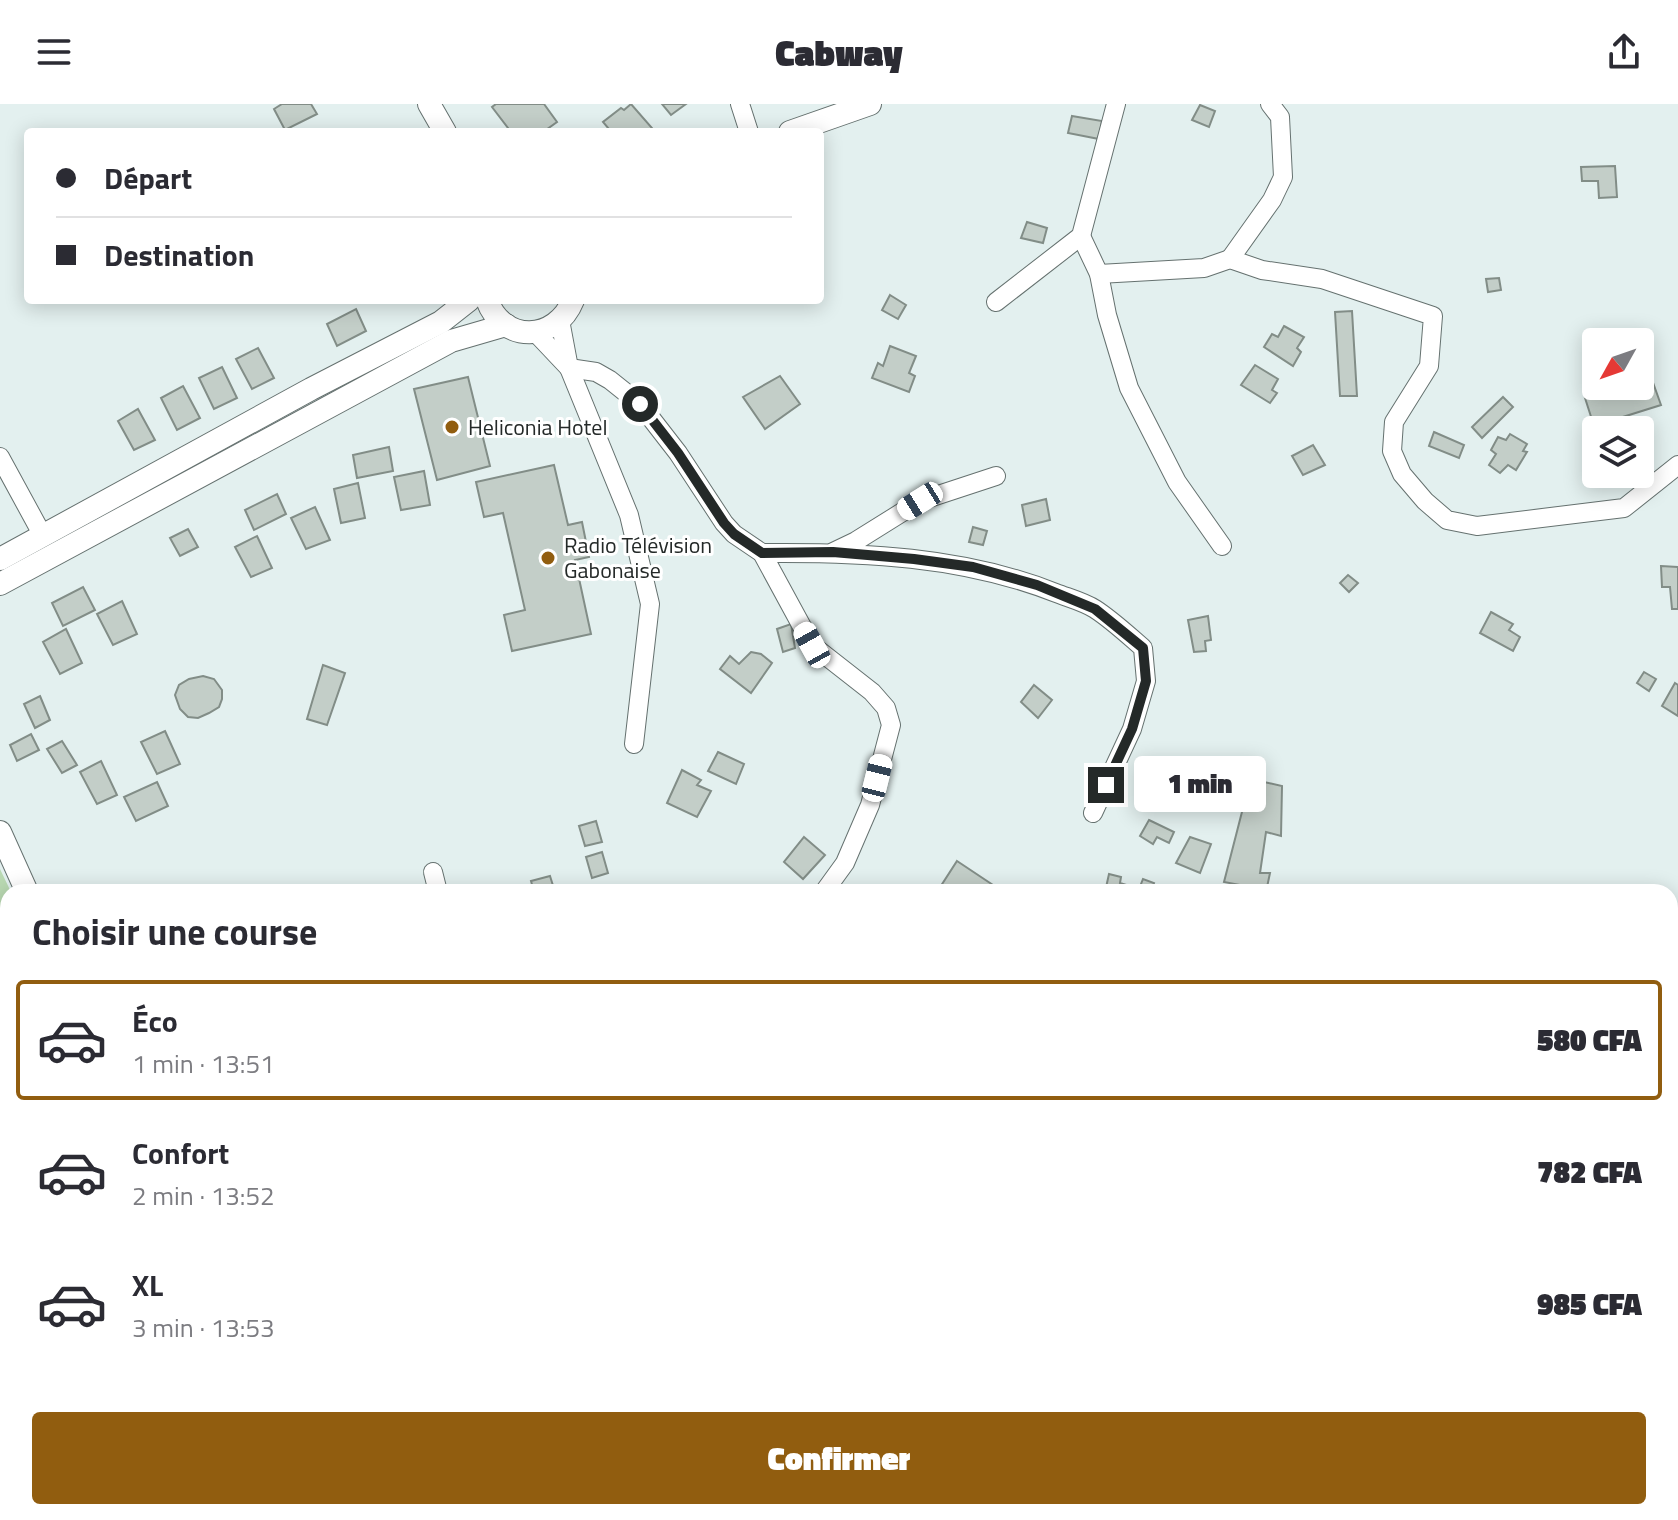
<!DOCTYPE html>
<html lang="fr">
<meta charset="utf-8">
<style>
body{margin:0;font-family:"Titillium Web",sans-serif;background:#f7f7f7;color:#2b2b33;height:100vh;display:flex;flex-direction:column;font-size:30px;white-space:nowrap}
*{box-sizing:border-box;margin:0}
p{font-size:26px;color:#7c7c81}
.icon{flex:none;width:44px;height:44px;fill:none;stroke:currentColor;stroke-width:2;stroke-linecap:round;stroke-linejoin:round}
.map{position:relative;flex:1;overflow:hidden}
.sheet{position:absolute;left:0px;top:780px;width:1678px;height:636px;display:flex;flex-direction:column;background:#fff;border-radius:24px 24px 0 0;box-shadow:0 4px 20px #0003}
.sheet>*{flex:none}
.hud{position:absolute;left:24px;top:24px;width:800px;height:176px;border-radius:8px;box-shadow:0 4px 20px #0003;display:grid;align-content:center;height:176px;padding:0 32px;background:#fff}
.needle{width:52px;rotate:230deg}
.fabs{position:absolute;left:1582px;top:224px;display:grid;gap:16px}
.fabs a{display:grid;place-items:center;width:72px;height:72px;border-radius:8px;background:#fff;box-shadow:0 4px 20px #0003;font-size:40px}
.end{position:absolute;width:36px;height:36px;margin:-18px;border:10px solid #242928;background:#fff;box-shadow:0 0 0 4px #fff}
.from{border-radius:50%}
.bubble{position:absolute;height:56px;border-radius:8px;background:#fff;box-shadow:0 4px 20px #0003;font-size:26px;font-weight:800;line-height:56px;text-align:center}
.car{position:absolute;width:24px;height:48px;margin:-24px -12px;border-radius:10px;box-shadow:0 0 6px 2px #0007;background:linear-gradient(#fff 24%,#345 0 40%,#fff 0 76%,#345 0 86%,#fff 0)}
.hud b{display:flex;align-items:center;gap:28px;height:76px;font-size:30px}
.hud b+b{border-top:2px solid #e1e1e2}
.hud i{width:20px;height:20px;background:#2b2b33}
ul{padding:0;list-style:none}
li{display:flex;align-items:center;gap:24px;height:120px;margin:0 16px 12px;padding:0 16px;border:4px solid transparent;border-radius:8px}
li div{flex:1}
li b{display:block;font-size:30px}
li em{font-style:normal;font-weight:800}
li.on{border-color:#915d0f}
li>.icon{width:72px;height:72px;stroke-width:1.5}
h2{padding:0 32px;font-size:36px;line-height:96px}
.primary-button{display:flex;gap:16px;margin-top:auto;padding:16px 32px}
.primary-button a{flex:1;height:92px;border-radius:8px;background:#915d0f;color:#fff;font-size:32px;font-weight:800;line-height:92px;text-align:center}
header{display:flex;justify-content:space-between;align-items:center;height:104px;padding:0 32px;background:#fff;font-size:36px;font-weight:800}
.map>svg:first-child{display:block}
.green{fill:#b9d9b2}
.building{fill:#c3cec8;stroke:#828d87;stroke-width:2}
.lines{fill:none;stroke-linecap:round;stroke-linejoin:round}
.minor-casing{stroke:#65716f;stroke-width:20}
.tertiary-casing{stroke:#65716f;stroke-width:24}
.minor{stroke:#fff;stroke-width:18}
.tertiary{stroke:#fff;stroke-width:22}
.route{stroke:#242928;stroke-width:10}
.poi-dot{fill:#915d0f;stroke:#fff;stroke-width:3}
.labels{text-anchor:middle;dominant-baseline:central;stroke-width:6;stroke-linejoin:round;paint-order:stroke}
.poi-label{font-size:22px;fill:#242928;stroke:#fff;text-anchor:start}
</style>
<header><svg class="icon" aria-label="menu" viewBox="0 0 24 24"><path d="M4 6h16M4 12h16M4 18h16"/></svg>Cabway<svg class="icon" aria-label="share" viewBox="0 0 24 24"><path d="M12 15V3M7 8l5-5 5 5M5 13v7h14v-7"/></svg></header>
<div class="map">
<svg width="1678" height="1416" viewBox="0 0 1678 1416">
<rect width="100%" height="100%" fill="#e3f0ef"/>
<path class="green" d="M0,765l11,23h-3v620h303l4,8h-315z"/>
<g class="building">
<path d="M282,0h29l6,10 -32,16 -11,-21z"/>
<path d="M496,0h48l13,18 -14,10h-32l-19,-25z"/>
<path d="M631,0l21,24 -5,4h-42l4,-3 -6,-7 18,-14 3,2z"/>
<path d="M662,0h24l-15,11z"/>
<path d="M1200,1l15,6 -6,16 -17,-7z"/>
<path d="M1072,12l30,5 -3,18 -31,-6z"/>
<path d="M1615,62l2,31 -18,1 -1,-17h-16l-1,-14z"/>
<path d="M1027,118l20,6 -4,15 -22,-5z"/>
<path d="M1499,174l2,12 -13,2 -2,-13z"/>
<path d="M890,191l16,10 -8,14 -16,-9z"/>
<path d="M356,205l10,22 -29,15 -10,-22z"/>
<path d="M1352,207l5,85h-17l-5,-84z"/>
<path d="M1284,222l20,11 -7,11 4,4 -8,14 -29,-19 8,-13 6,3z"/>
<path d="M890,242l26,10 -7,17 6,3 -6,16 -37,-14 6,-15 5,3z"/>
<path d="M258,244l16,30 -22,11 -16,-30z"/>
<path d="M1255,261l23,14 -6,11 5,3 -7,10 -29,-18z"/>
<path d="M222,263l15,31 -23,11 -15,-31z"/>
<path d="M780,272l20,28 -35,25 -22,-32z"/>
<path d="M468,273l22,89 -53,14 -23,-91z"/>
<path d="M1651,273l10,28 -67,21 -9,-28 37,-12h18v-6z"/>
<path d="M183,282l17,32 -23,12 -16,-32z"/>
<path d="M1503,293l10,10 -31,31 -10,-11z"/>
<path d="M138,305l17,31 -21,10 -16,-29z"/>
<path d="M1434,328l30,13 -5,13 -30,-12z"/>
<path d="M1510,330l17,10 -4,7 4,1 -11,18 -8,-5 -8,8 -11,-8 7,-11 -5,-4 7,-13 8,3z"/>
<path d="M1313,341l12,20 -22,10 -11,-19z"/>
<path d="M389,343l4,24 -36,7 -4,-23z"/>
<path d="M554,361l14,60 14,-3 7,35 -14,3 16,74 -79,17 -8,-36 21,-5 -22,-97 -19,4 -8,-35z"/>
<path d="M424,367l6,34 -29,5 -7,-33z"/>
<path d="M358,379l7,35 -24,5 -7,-34z"/>
<path d="M277,390l9,20 -32,16 -9,-20z"/>
<path d="M1046,395l4,21 -24,6 -4,-21z"/>
<path d="M315,403l15,33 -24,9 -15,-31z"/>
<path d="M973,423l14,4 -4,14 -14,-3z"/>
<path d="M188,425l10,18 -18,9 -10,-18z"/>
<path d="M257,432l15,32 -21,9 -16,-30z"/>
<path d="M1661,462l17,1v42h-6l-2,-22h-8z"/>
<path d="M1348,471l10,8 -9,9 -9,-9z"/>
<path d="M83,483l12,23 -32,16 -11,-23z"/>
<path d="M122,497l15,33 -24,11 -16,-31z"/>
<path d="M1491,508l22,12 -4,6 11,7 -7,14 -33,-18z"/>
<path d="M1208,512l3,24 -6,1 1,10 -12,1 -6,-32z"/>
<path d="M791,520l4,24 -12,4 -6,-23z"/>
<path d="M66,525l16,34 -22,11 -17,-32z"/>
<path d="M751,548l10,2 11,9 -21,30 -31,-24 10,-13 9,8z"/>
<path d="M323,561l22,8 -18,52 -20,-6z"/>
<path d="M1644,568l12,7 -7,12 -12,-8z"/>
<path d="M203,572l11,3 8,11v9l-3,8 -10,6 -11,5 -10,-1 -8,-8 -5,-14 4,-10 10,-6z"/>
<path d="M1675,579l3,2v31l-16,-10z"/>
<path d="M1034,581l18,15 -14,18 -17,-16z"/>
<path d="M40,592l10,24 -15,8 -11,-24z"/>
<path d="M165,627l15,33 -23,10 -16,-32z"/>
<path d="M31,630l8,16 -22,11 -7,-16z"/>
<path d="M62,637l15,24 -15,8 -15,-24z"/>
<path d="M718,648l26,12 -8,20 -28,-13z"/>
<path d="M101,657l16,34 -20,9 -17,-32z"/>
<path d="M682,666l19,10 -4,5 14,6 -14,26 -30,-14z"/>
<path d="M157,678l11,24 -32,15 -12,-24z"/>
<path d="M1264,678l18,4 -1,50 -15,-4 -6,41h10l-4,19h-10v-4l-32,-6 19,-74 9,2z"/>
<path d="M1149,716l25,12 -5,11 -12,-6 -4,7 -13,-8z"/>
<path d="M596,717l6,21 -17,4 -6,-20z"/>
<path d="M804,733l21,18 -22,24 -19,-17z"/>
<path d="M1190,733l21,7 -11,29 -24,-10z"/>
<path d="M602,748l6,21 -16,5 -6,-21z"/>
<path d="M957,757l45,30v1h-65z"/>
<path d="M1109,770l12,3 -1,6 19,6 4,-10 11,4 -3,9h-46z"/>
<path d="M550,772l5,16h-21l-3,-11z"/>
</g>
<g class="lines">
<g class="minor-casing">
<g id="minor">
<path d="M740,0l9,28"/>
<path d="M1081,132l18,38 8,41 22,73 48,94 45,64"/>
<path d="M1230,155l42,-59 11,-23 -3,-60 -10,-13"/>
<path d="M1099,170l105,-6 26,-9 32,11 60,9 111,37 -4,50 -35,56 -2,29 10,23 23,27 22,19 30,6 147,-18 54,-43"/>
<path d="M996,198l85,-66 35,-132"/>
<path d="M560,216l9,48 60,147 21,89 -16,140"/>
<path d="M535,228l34,36 27,4 14,8 30,24 38,49 46,70 10,11 28,19 50,92 60,47 14,16 5,17 -21,80 -25,58 -21,29"/>
<path d="M0,353l43,79"/>
<path d="M833,448l23,-11 64,-40 76,-25"/>
<path d="M762,449c99,-1 201,3 294,40 13,5 28,9 39,16 17,11 33,26 48,39l3,33 -14,48 -39,84"/>
<path d="M433,768l5,20"/>
<path d="M1670,1104l8,-5"/>
<path d="M1670,1160l8,12"/>
<path d="M1296,1408l6,8"/>
<path d="M1609,1408l6,8"/>
<path d="M1232,1416l11,-8"/>
</g>
</g>
<g class="tertiary-casing">
<g id="tertiary">
<path d="M429,0l16,28"/>
<path d="M790,28l80,-28"/>
<path d="M487,196c16,44 69,42 86,0"/>
<path d="M0,455l311,-170 130,-67 28,-22"/>
<path d="M0,480l451,-243 55,-16"/>
<path d="M0,728l27,60"/>
<path d="M320,1408l4,8"/>
</g>
</g>
<use href="#minor" class="minor"/>
<use href="#tertiary" class="tertiary"/>
</g>
<g class="lines">
<path class="route" d="M640,300l38,49 46,70 10,11 28,19 71,-1 81,7 59,8 64,18 58,24 48,39 3,33 -14,48 -26,56"/>
</g>
<g class="poi-dot">
<circle cx="452" cy="323" r="8"/>
<circle cx="548" cy="454" r="8"/>
</g>
<g class="labels">
<g class="poi-label">
<text x="468" y="323">Heliconia Hotel</text>
<text x="564" y="441">Radio Télévision<tspan x="564" dy="25">Gabonaise</tspan></text>
</g>
</g>
</svg>
<div class="fabs">
<a><svg class="needle" viewBox="-14 -14 28 28"><path d="M0-13l5 13h-10z" fill="#e53935"/><path d="M0 13l5-13h-10z" fill="#7c7c81"/></svg></a>
<a><svg class="icon" aria-label="layers" viewBox="0 0 24 24"><path d="M12 4l9 5-9 5-9-5zM3 14l9 5 9-5"/></svg></a>
</div>
<i class="end from" style="left:640px;top:300px"></i>
<i class="end" style="left:1106px;top:681px"></i>
<div class="bubble" style="left:1134px;top:652px;width:132px">1 min</div>
<i class="car" style="left:920px;top:397px;rotate:238deg"></i>
<i class="car" style="left:812px;top:541px;rotate:331deg"></i>
<i class="car" style="left:877px;top:674px;rotate:14deg"></i>
<div class="hud">
<b><i class="from"></i>Départ</b>
<b><i></i>Destination</b>
</div>
<section class="sheet">
<h2>Choisir une course</h2>
<ul>
<li class="on"><svg class="icon" aria-label="car" viewBox="0 0 24 24"><path d="M5 17H2v-5l4-1 3-4h7l3 4 3 1v5h-3M9 17h6M6 11h13"/><circle cx="7" cy="17" r="2"/><circle cx="17" cy="17" r="2"/></svg><div><b>Éco</b><p>1 min · 13:51</p></div><em>580 CFA</em></li>
<li><svg class="icon" aria-label="car" viewBox="0 0 24 24"><path d="M5 17H2v-5l4-1 3-4h7l3 4 3 1v5h-3M9 17h6M6 11h13"/><circle cx="7" cy="17" r="2"/><circle cx="17" cy="17" r="2"/></svg><div><b>Confort</b><p>2 min · 13:52</p></div><em>782 CFA</em></li>
<li><svg class="icon" aria-label="car" viewBox="0 0 24 24"><path d="M5 17H2v-5l4-1 3-4h7l3 4 3 1v5h-3M9 17h6M6 11h13"/><circle cx="7" cy="17" r="2"/><circle cx="17" cy="17" r="2"/></svg><div><b>XL</b><p>3 min · 13:53</p></div><em>985 CFA</em></li>
</ul>
<div class="primary-button"><a>Confirmer</a></div>
</section>
</div>
